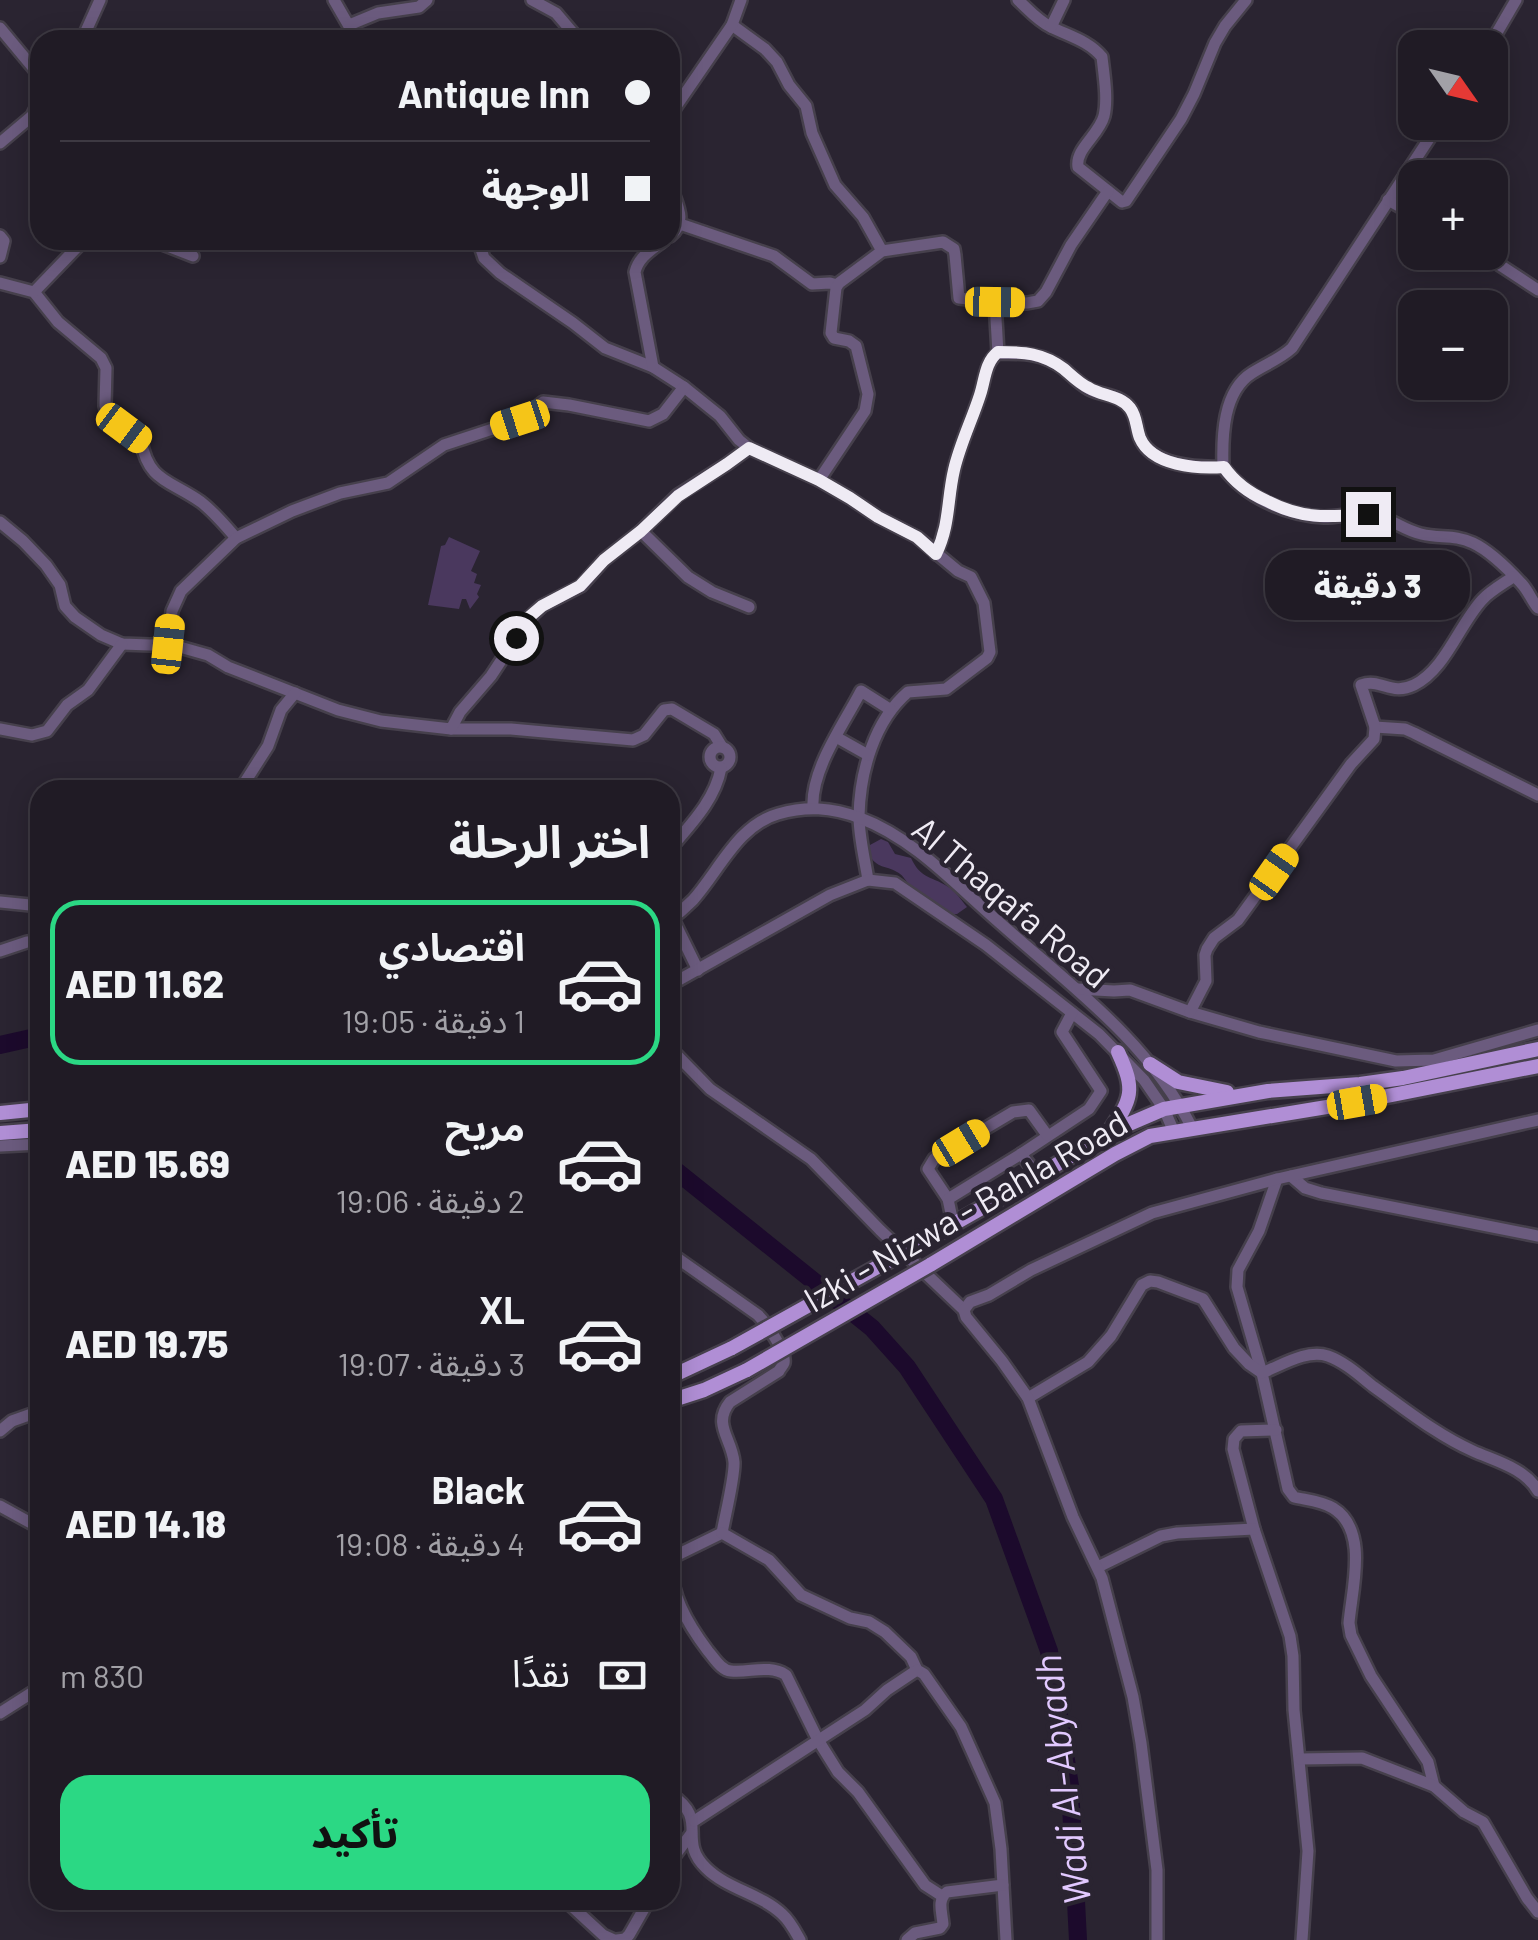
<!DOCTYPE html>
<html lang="ar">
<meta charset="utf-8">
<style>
body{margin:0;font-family:Barlow,"Noto Sans Arabic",sans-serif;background:#2d2832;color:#f1f3f6;direction:rtl;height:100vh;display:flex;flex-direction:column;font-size:38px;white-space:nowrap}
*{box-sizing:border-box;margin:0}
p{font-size:32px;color:#a2a1a7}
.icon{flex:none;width:55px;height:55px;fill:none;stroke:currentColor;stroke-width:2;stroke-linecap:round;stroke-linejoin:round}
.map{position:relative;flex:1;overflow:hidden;direction:ltr}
.sheet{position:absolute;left:30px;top:780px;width:650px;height:1130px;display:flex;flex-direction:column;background:#201b25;border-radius:30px;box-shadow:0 5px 25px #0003,0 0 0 2px #3d3942;direction:rtl}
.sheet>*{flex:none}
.hud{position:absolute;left:30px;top:30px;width:650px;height:220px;border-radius:30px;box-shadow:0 5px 25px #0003,0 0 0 2px #3d3942;direction:rtl;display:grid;align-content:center;height:220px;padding:0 30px;background:#201b25}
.needle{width:65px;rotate:124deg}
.buttons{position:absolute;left:1398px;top:30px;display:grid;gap:20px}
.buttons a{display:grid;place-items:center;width:110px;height:110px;border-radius:20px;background:#201b25;box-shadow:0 5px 25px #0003,0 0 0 2px #3d3942;font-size:50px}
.end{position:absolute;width:45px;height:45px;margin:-22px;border:12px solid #efebf4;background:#111;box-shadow:0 0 0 5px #111}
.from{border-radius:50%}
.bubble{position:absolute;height:70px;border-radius:30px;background:#201b25;box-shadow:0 5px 25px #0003,0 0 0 2px #3d3942;font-size:32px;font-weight:800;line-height:70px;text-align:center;direction:rtl}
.car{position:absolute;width:30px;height:60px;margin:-30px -15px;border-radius:12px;box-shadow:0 0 8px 2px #0007;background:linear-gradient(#f5c518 24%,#345 0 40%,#f5c518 0 76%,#345 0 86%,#f5c518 0)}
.hud b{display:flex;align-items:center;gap:35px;height:95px;font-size:38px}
.hud b+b{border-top:2px solid #3d3942}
.hud i{width:25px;height:25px;background:#f1f3f6}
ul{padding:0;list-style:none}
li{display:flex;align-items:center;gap:30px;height:165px;margin:0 20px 15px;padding:0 10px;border:5px solid transparent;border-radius:30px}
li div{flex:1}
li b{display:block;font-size:38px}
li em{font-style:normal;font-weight:800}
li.selected{border-color:#2bd884}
li>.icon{width:90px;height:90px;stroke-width:1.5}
h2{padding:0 30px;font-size:45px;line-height:120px}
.pay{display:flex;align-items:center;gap:25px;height:110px;padding:0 30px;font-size:38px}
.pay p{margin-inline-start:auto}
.button{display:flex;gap:20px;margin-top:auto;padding:20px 30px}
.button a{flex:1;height:115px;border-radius:30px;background:#2bd884;color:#111;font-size:40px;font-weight:800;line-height:115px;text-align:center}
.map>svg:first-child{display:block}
.green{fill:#4a385e}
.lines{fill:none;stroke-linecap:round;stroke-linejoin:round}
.river{stroke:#1c0a2c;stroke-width:18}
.minor-casing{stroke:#46404c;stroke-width:16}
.major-casing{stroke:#46404c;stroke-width:19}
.minor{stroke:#6b5b7e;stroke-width:11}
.major{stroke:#b08ed5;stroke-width:14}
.major-bridge-casing{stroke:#46404c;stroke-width:19;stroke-linecap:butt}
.major-bridge{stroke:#b08ed5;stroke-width:14}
.route{stroke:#efebf4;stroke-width:12}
.labels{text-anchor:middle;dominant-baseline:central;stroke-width:9;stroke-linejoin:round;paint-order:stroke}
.street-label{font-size:35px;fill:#efebf4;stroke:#2a2431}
.water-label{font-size:38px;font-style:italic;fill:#e2c9ff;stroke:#2a2431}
</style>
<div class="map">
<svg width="1538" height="1940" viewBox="0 0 1538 1940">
<rect width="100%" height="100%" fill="#2a2431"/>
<g class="green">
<path d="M449,537l31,14 -9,20 6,3 -3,9 7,2 -4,9 2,3 -9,12 -4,-10h-4l-3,10 -31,-4 13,-59 4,-1z"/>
<path d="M881,839l7,3 7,12 16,4c10,22 22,18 39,30 7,5 12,13 17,19l-10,7h-6c-14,-11 -29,-19 -42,-30 -4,-4 -7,-10 -12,-12 -12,-7 -19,-3 -28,-17l1,-10z"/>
</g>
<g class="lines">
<g class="river">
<path d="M0,1045l40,-9"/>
<path d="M670,1166l202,162 35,39 87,132 55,152 21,135 8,154"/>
</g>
<g class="minor-casing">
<g id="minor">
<path d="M334,0l23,40"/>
<path d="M532,0l24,13 23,27"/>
<path d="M1018,0c10,9 20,21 33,27 18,9 38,14 51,30 2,18 6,42 2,59 -5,19 -29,33 -26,51l44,35 4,-1 55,-82 13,-25 21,-51 10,-17 21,-26"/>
<path d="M349,25l29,-12 41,-6 8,-7"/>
<path d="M732,25l33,24 12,13 12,23 17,21 6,27 23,52 28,32 19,34"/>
<path d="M1051,27l13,-27"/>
<path d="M0,28l40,48"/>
<path d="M82,40l18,-40"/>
<path d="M1488,48l28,-48"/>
<path d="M1440,122l-148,226c-12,11 -26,16 -40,25 -29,18 -30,63 -29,94 23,31 64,48 101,50 16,0 32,-5 47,-3 18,3 32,16 50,20 19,5 33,0 52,9 17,8 35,26 48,40 7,7 11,18 17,25"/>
<path d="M670,127l5,-19 57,-83 9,-25"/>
<path d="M0,143l32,-27 8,-16"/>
<path d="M670,184c6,20 19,37 0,52"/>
<path d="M1388,200l27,15"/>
<path d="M680,224l94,32 38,28 18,-1 7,2"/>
<path d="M0,236l4,5 -4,16"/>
<path d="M152,240l41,16"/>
<path d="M478,240l6,18 16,15 73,50 32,25 48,19 31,20 36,29 19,24 10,8 70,32 31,18 28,19 39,20 41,34 13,6 13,26 6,49 -3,6 -41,31 -38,3c-34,29 -48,80 -49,124 0,21 6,44 9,64"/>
<path d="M1480,252l58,38"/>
<path d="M0,283l34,9 24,30 43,36 5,10 -1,38 3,10 33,24c7,42 29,40 60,62 13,10 24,23 35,36"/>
<path d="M34,292l50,-52"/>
<path d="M995,302l3,51"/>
<path d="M653,367l-18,-95c4,-16 17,-22 29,-32"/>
<path d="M819,480l46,-69 3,-17 -12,-48 -7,-5 -15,-3 -3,-5 5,-45 3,-5 43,-32 61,-9 11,7 1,6 4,43 36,4 32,1 11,-2 8,-9 25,-47 37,-54"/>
<path d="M0,522l23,19 23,24 14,20 5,21 10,11 26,18 21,9 28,1 19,-1 39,11 20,12 110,43 43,11 70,8h60l122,11 11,-5 20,-25 8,-1 42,25 8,13"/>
<path d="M641,531l47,46 24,15 37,15"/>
<path d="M936,554c14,-31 11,-53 18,-84 6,-26 18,-50 26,-75 5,-15 5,-33 18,-42 26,0 45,0 66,16 8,7 16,15 25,20 13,7 31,5 41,19 7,9 6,20 10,30 12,28 57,30 83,29"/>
<path d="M169,644l3,-33 9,-20 55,-53 56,-27 48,-18 48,-10 56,-38 76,-25 23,-18 26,3 80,16 14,-7 21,-27"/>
<path d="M1375,727l30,2 9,4 124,62"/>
<path d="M0,729l32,6 15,-4 20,-26 21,-15 34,-46"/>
<path d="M451,729l9,-17 31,-36 38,-58 13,-12 39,-20 23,-26 37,-29 37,-36 49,-31 22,-16"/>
<path d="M836,737l32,18"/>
<circle cx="720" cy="757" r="10"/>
<path d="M240,790l28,-44 13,-36 14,-17"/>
<path d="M813,807c-2,-38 31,-83 48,-116l30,19"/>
<path d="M670,849c21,-25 45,-49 51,-81"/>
<path d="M0,902l40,4"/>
<path d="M670,913l28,57"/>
<path d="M670,920c8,-6 16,-13 23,-20 26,-29 45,-75 85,-86 28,-8 53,-7 82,4 54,20 97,68 140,105 70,62 149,119 192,205"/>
<path d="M0,951l27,-9 13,-1"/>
<path d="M670,985l160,-90 38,-15 27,3 91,62 113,89 45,46 20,29 10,23"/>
<path d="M1077,989l37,2 16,-1 60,22 69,20 137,29 38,-1 104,-30"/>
<path d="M1190,1012l16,-31 -1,-26 2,-6 7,-11 24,-18 113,-156 23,-25 1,-12 -14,-42c20,-7 30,11 53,0 31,-15 45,-60 68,-85 8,-9 21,-16 31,-23"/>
<path d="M670,1048l40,41 101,70 69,71 84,80"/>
<path d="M0,1146l40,-2"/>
<path d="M1021,1154l68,-45 12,-18 -39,-59 10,-19"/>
<path d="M1291,1176l14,12 16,5 217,43"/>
<path d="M1277,1179l-18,52 -21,39 -1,17 25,86 26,116 6,8c13,3 28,4 39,11 36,22 19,80 16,115l2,12 20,41 57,86 6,24"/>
<path d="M948,1199l-20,-30 6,-10 79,-47 16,-2 18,25"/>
<path d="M953,1223l-5,-24 73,-45 17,22"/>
<path d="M670,1253l88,62c8,8 29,37 26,48 -1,3 -4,5 -5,8l-49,31c-18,22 2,37 4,60 1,14 -9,54 -12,71l-49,24c-7,33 16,69 35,94 7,8 13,19 23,20 19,2 38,-7 55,4l32,65 20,32 20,20 67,93 17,11"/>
<path d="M1028,1398l60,-36 23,-26 31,-51 8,-4 8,1 45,17 31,49 15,16 13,9c20,-8 45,-24 66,-17 17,6 32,20 46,31 31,22 63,48 99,64 22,10 52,17 65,40"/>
<path d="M1276,1430l-35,1 -7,8 -1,10 21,80 36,107 3,20 1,54 14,141 -6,89"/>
<path d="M0,1431l12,-10 28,-10"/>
<path d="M0,1506l40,22"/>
<path d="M722,1533l47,27 32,35 49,23 19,4 16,10 26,25 6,13 7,4 37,53 34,76 6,46 5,91"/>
<path d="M1098,1567l63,-31 16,-3 77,-4"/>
<path d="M0,1713l33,-21 7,-8"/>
<path d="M1300,1759l62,-1 72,28 30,26 19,10 44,76 11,14"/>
<path d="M670,1794c41,26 6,45 36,74 21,21 55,26 76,46 8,7 13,17 18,26"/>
<path d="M694,1821l171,-111 22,-20 30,-20"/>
<path d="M670,1862l21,-28"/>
<path d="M565,1900l38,35 11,5"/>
<path d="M617,1940l8,-1 4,-4 20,-35"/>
<path d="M907,1940l8,-7 25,-5 3,-4c-1,-12 -6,-24 4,-32l56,-7"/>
<path d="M1157,1940v-70l-16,-127 -8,-46 -31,-119 -29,-61 -45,-119 -26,-37 -36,-44 -2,-7 6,-8 19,-7 42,-25 121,-57 125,-34 261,-59"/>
</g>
</g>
<g class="major-casing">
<g id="major">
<path d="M1150,1064l28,18 49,10"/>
<path d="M0,1113l40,-4"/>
<path d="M0,1133l40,-3"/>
<path d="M1109,1133c23,-35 27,-42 9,-81"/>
<path d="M908,1250l130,-74 70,-43 56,-24 104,-18 92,-7 43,-6 135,-29"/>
<path d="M930,1265l185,-111 35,-18 207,-34 181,-36"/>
<path d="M670,1377l62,-29"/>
<path d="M670,1401l34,-11 43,-20"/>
</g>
</g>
<use href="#minor" class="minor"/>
<use href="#major" class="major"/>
<g class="major-bridge-casing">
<g id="major-bridge">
<path d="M732,1348l176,-98"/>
<path d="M747,1370l183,-105"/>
</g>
</g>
<use href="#major-bridge" class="major-bridge"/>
</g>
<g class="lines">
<path class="route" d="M516,638l12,-20 14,-12 38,-20 24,-26 37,-29 37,-35 49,-32 22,-16 70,32 31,18 28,19 39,20 19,17c14,-29 11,-54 18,-84 6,-26 18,-50 26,-75 5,-15 5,-33 18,-43 26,0 45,1 66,17 8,7 16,15 25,19 13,8 31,7 41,20 7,9 6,20 10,30 12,28 57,31 84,29 11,16 25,26 43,34 37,19 61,16 101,13"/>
</g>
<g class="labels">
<g class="street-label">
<text transform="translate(1012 901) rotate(40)">Al Thaqafa Road</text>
<text transform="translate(965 1210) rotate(-30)">Izki - Nizwa - Bahla Road</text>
</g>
<g class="water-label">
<text transform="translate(1061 1780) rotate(-97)">Wadi Al-Abyadh</text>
</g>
</g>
</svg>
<div class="buttons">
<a><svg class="needle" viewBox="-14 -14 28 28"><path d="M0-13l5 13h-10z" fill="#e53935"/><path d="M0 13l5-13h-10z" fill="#a2a1a7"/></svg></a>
<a>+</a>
<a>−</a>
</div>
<i class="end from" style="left:516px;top:638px"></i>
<i class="end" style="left:1368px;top:514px"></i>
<div class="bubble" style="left:1265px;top:550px;width:205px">3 دقيقة</div>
<i class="car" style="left:995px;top:302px;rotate:91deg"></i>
<i class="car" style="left:520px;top:420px;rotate:252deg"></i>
<i class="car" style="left:124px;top:428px;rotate:127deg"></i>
<i class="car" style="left:168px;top:644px;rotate:6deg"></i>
<i class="car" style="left:1274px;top:872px;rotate:35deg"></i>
<i class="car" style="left:1357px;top:1102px;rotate:80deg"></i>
<i class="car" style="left:961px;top:1143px;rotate:59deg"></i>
<div class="hud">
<b><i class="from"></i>Antique Inn</b>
<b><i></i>الوجهة</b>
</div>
<section class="sheet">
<h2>اختر الرحلة</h2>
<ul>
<li class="selected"><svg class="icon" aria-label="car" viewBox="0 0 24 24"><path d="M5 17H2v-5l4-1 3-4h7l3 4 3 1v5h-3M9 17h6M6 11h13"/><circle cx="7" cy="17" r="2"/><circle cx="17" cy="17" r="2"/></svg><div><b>اقتصادي</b><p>1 دقيقة · 19:05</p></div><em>AED 11.62</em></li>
<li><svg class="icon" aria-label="car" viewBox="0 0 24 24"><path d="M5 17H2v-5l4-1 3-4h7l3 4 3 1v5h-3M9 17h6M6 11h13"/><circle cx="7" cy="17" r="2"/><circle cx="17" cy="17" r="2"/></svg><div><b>مريح</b><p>2 دقيقة · 19:06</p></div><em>AED 15.69</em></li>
<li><svg class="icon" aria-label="car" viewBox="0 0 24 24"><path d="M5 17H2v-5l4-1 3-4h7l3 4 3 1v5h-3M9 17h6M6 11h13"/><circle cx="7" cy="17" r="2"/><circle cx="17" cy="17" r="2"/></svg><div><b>XL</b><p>3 دقيقة · 19:07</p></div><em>AED 19.75</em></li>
<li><svg class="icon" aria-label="car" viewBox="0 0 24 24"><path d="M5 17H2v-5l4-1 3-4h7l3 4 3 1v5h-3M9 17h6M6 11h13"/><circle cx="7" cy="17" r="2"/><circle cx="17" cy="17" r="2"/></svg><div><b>Black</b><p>4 دقيقة · 19:08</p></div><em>AED 14.18</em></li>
</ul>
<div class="pay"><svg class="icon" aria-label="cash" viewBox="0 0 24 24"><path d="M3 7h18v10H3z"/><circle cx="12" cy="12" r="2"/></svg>نقدًا<p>830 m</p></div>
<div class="button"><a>تأكيد</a></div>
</section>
</div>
